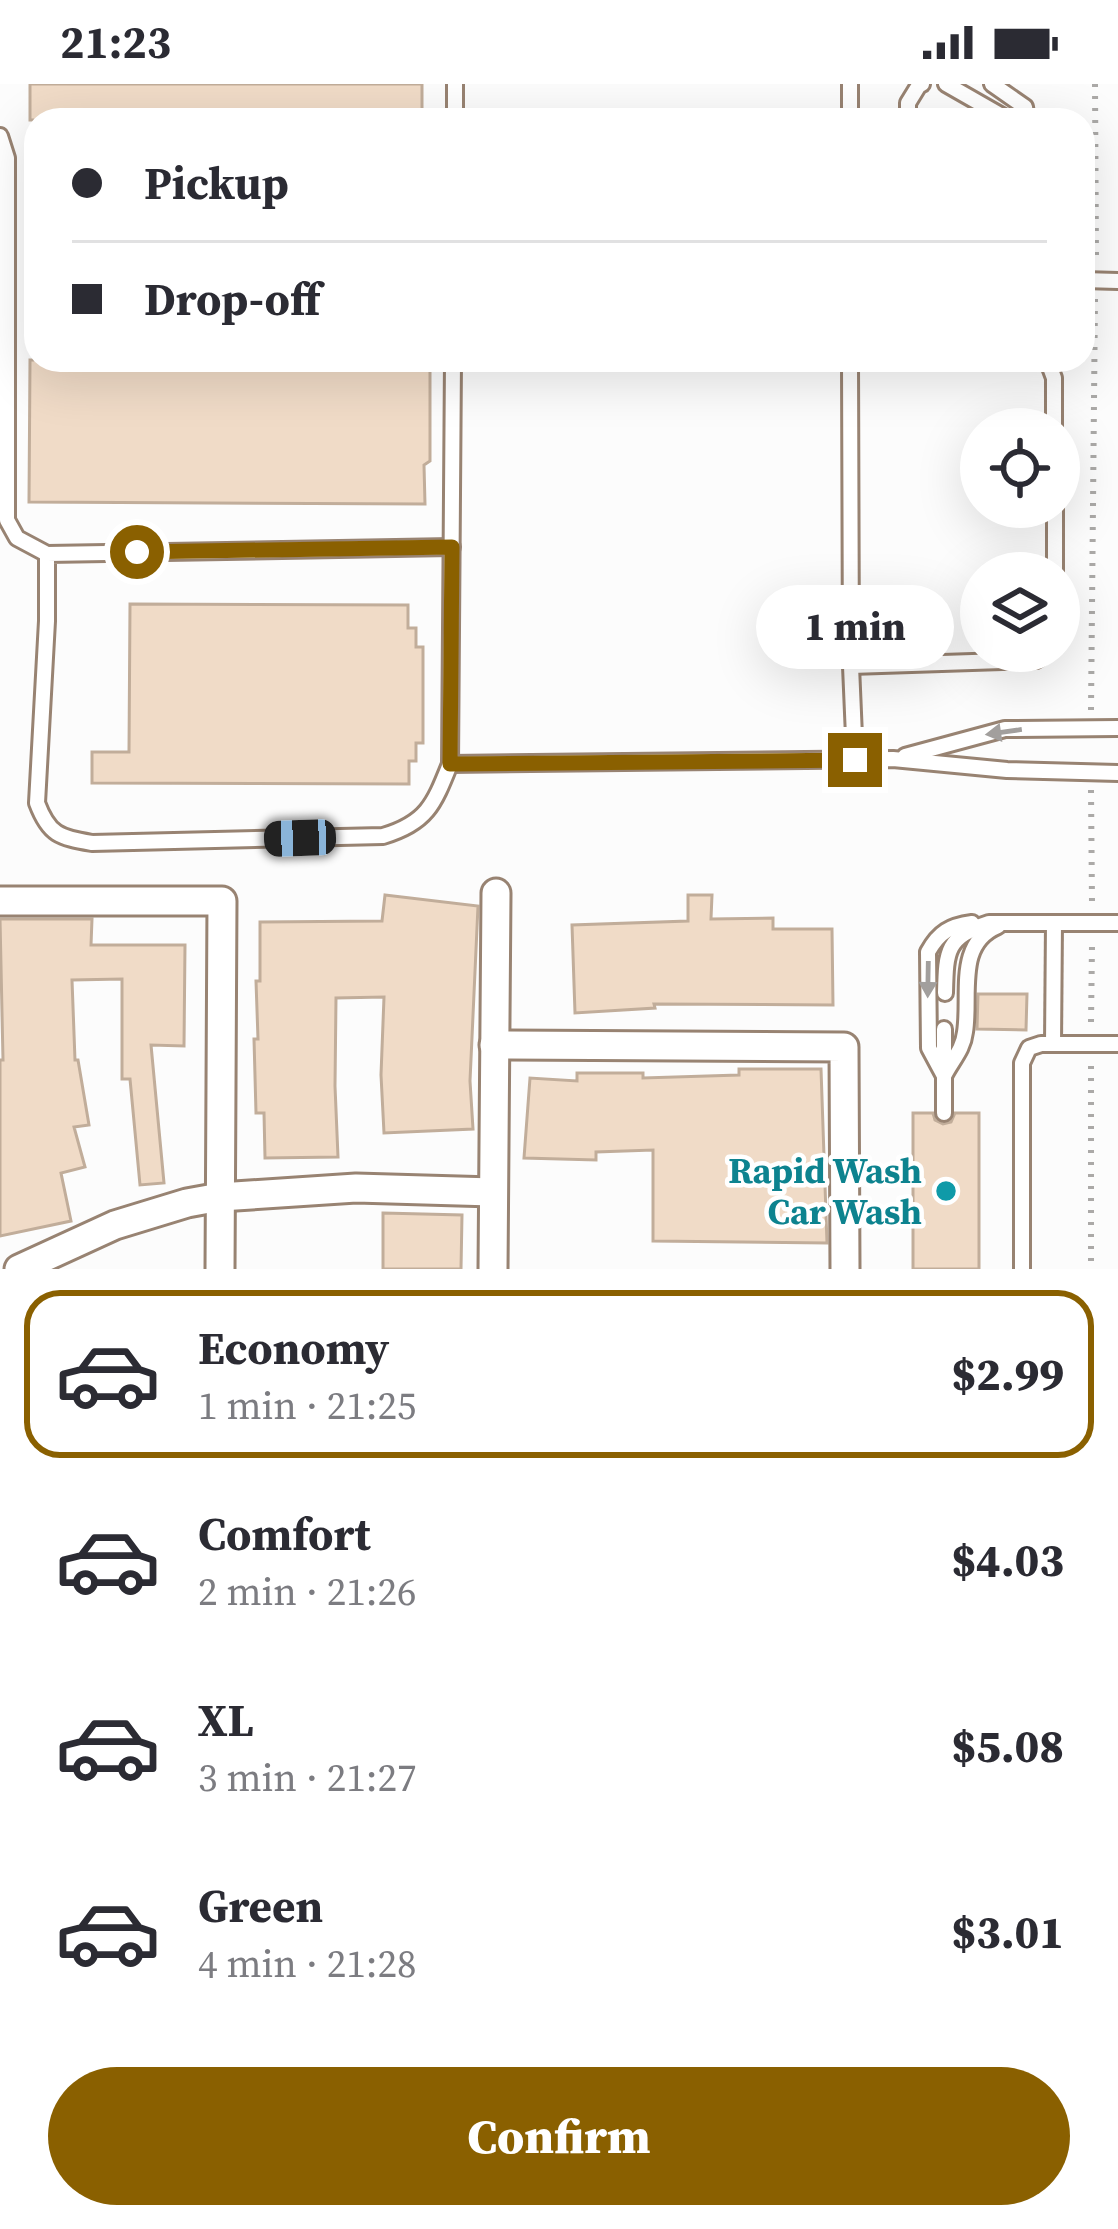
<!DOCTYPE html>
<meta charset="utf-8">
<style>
body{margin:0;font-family:"Source Serif 4",serif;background:#f2f2f3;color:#2b2b33;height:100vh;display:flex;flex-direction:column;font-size:45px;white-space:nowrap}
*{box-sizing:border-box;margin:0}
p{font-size:39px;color:#7c7c81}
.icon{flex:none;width:66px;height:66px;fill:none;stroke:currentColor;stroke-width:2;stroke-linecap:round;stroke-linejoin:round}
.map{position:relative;height:1185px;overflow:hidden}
.drawer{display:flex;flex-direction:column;background:#fff;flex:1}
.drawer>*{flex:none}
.banner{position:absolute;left:24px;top:24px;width:1071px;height:264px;border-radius:36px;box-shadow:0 12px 48px #0002;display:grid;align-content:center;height:264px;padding:0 48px;background:#fff}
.fabs{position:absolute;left:960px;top:324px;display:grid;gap:24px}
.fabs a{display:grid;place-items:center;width:120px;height:120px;border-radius:50%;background:#fff;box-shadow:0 12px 48px #0002;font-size:60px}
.end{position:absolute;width:54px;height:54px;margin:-27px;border:15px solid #8a6000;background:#fff;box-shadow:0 0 0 6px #fff}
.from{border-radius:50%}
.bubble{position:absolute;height:84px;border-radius:42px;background:#fff;box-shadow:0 12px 48px #0002;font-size:39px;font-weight:800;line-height:84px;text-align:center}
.car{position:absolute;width:36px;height:72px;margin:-36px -18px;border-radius:15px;box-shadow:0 0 9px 3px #0007;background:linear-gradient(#222 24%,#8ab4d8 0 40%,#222 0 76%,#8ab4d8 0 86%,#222 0)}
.banner b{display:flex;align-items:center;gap:42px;height:114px;font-size:45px}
.banner b+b{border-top:3px solid #e1e1e2}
.banner i{width:30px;height:30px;background:#2b2b33}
ul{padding:21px 0 0;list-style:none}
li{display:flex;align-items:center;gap:36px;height:168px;margin:0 24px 18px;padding:0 24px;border:6px solid transparent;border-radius:36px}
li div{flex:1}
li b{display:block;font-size:45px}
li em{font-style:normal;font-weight:800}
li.on{border-color:#8a6000}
li>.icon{width:108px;height:108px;stroke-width:1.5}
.cta{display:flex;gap:24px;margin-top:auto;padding:24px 48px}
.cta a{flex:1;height:138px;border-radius:72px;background:#8a6000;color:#fff;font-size:48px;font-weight:800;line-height:138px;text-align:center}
.status{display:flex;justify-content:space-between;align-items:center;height:84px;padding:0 60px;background:#fff;direction:ltr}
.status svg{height:33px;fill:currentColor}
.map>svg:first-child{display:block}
.building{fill:#f0dbc7;stroke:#c1ad9a;stroke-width:3}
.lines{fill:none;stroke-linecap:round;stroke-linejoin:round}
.service-casing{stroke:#988372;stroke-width:20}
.minor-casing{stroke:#988372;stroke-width:33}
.path{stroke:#aba9a7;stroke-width:6;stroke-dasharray:3 9;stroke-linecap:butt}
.service{stroke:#fff;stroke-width:14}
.minor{stroke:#fff;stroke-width:27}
.oneway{fill:#a29f9d}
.route{stroke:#8a6000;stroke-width:15}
.culture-dot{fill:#0f9aa8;stroke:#fff;stroke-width:4.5}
.labels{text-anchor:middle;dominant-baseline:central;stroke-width:9;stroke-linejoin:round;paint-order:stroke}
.culture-label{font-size:36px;font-weight:bold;fill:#0d838f;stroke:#fff;text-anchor:end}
</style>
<div class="status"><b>21:23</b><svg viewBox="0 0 49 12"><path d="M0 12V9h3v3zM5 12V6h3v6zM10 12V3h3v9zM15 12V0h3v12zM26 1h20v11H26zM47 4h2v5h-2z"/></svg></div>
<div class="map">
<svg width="1118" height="1185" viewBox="0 0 1118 1185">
<rect width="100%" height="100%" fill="#fcfcfc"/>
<g class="building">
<rect x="30" y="0" width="392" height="36"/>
<path d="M30,276h400v101l-6,4 1,39 -396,-2z"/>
<path d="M130,520l278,1v23h8v19h7v96h-7v18h-7v23l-317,-1v-31h37z"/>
<path d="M385,811l93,11 -8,175 3,48 -89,4 -3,-58 3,-78 -48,1 -1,88 3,71 -73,1 -1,-45h-8l-2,-74h4l-2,-58h4v-59l122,-1z"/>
<path d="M688,811h24l-1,24 62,-1v11h59l1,76 -179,-1 1,4 -80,5 -3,-88 116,-4z"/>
<path d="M0,835h92l-1,26h94l-1,101 -33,-1 13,138 -24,2 -10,-106h-8v-100l-50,1 3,80h3l11,65 -15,2 11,40 -24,6 10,48 -71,15v-176h3z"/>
<path d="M978,910h49l-1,36 -49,-1z"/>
<path d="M739,985h82l6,174 -174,-2v-91l-57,2v8l-72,-2 6,-80 47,3v-8h66v5l96,-3z"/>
<path d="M913,1029h20l2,7 8,4 8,-2 4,-9h24v156h-66z"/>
<path d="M383,1129l79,2 -1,54h-78z"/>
</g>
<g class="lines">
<g class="service-casing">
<g id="service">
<path d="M946,0l63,36"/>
<path d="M992,0l33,23 2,13"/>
<path d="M455,36v-36"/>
<path d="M850,36v-36"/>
<path d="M908,36v-17l11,-18 3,-1"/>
<path d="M0,52l7,22v362l10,18 30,16"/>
<path d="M1083,196l35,1"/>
<path d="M453,276l-3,404 443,-5 114,11 111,3"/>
<path d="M850,276l1,306 4,94"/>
<path d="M1038,276l10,2 6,16v51"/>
<path d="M850,278l59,-2"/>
<path d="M1055,423v66"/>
<path d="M851,582l185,-6 14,-9"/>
<path d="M905,672l100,-27 113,-1"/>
<path d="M450,680c-16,40 -23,59 -67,72l-291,7c-33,-6 -43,-8 -55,-40l10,-182v-67l405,-7"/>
<path d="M945,909c1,-42 1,-56 44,-70h129"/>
<path d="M944,945v84"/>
<path d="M1053,960l1,-121"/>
<path d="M944,992l-15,-28 -1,-96c11,-20 22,-26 44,-29"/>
<path d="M944,992c8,-16 19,-26 21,-44 6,-37 -10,-88 33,-106"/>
<path d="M1022,1185v-206l7,-15 12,-4h77"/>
</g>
</g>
<g class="minor-casing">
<g id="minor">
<path d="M0,817h222l-2,368"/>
<path d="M494,961l350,2 1,222"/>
<path d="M19,1185l96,-44 72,-22 33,-6 136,-9 137,4"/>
<path d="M493,1185l3,-376"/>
</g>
</g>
<g class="path">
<path d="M1095,0l1,176"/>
<path d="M1091,626l4,-412"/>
<path d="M1091,706l1,112"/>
<path d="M1091,938l1,-76"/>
<path d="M1091,982v203"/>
</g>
<use href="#service" class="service"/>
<use href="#minor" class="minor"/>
</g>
<defs><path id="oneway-solid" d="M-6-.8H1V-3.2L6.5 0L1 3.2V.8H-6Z" transform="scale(3)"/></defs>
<g class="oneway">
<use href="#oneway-solid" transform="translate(1004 648) rotate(172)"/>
<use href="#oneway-solid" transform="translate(928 895) rotate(91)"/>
</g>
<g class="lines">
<path class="route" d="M137,468l315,-5 -2,217 405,-4"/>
</g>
<circle class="culture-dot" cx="946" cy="1107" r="12"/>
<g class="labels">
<g class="culture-label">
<text x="922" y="1086">Rapid Wash<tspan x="922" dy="41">Car Wash</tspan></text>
</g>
</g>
</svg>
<div class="fabs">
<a><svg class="icon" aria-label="locate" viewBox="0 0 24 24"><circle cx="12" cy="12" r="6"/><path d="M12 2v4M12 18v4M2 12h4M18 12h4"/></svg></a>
<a><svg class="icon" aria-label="layers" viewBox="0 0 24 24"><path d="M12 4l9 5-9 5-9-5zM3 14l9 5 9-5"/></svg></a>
</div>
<i class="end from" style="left:137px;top:468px"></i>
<i class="end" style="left:855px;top:676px"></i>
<div class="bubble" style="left:756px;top:501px;width:198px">1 min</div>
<i class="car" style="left:300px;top:754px;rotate:268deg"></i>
<div class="banner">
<b><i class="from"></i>Pickup</b>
<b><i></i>Drop-off</b>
</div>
</div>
<section class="drawer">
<ul>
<li class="on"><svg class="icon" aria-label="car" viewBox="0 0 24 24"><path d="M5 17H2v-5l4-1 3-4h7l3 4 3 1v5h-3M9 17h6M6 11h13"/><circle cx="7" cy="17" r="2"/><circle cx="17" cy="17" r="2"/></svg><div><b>Economy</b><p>1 min · 21:25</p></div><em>$2.99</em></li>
<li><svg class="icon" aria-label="car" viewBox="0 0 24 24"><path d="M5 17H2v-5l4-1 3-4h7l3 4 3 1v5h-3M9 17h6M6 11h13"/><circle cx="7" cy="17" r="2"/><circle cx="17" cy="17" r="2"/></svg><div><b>Comfort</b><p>2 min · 21:26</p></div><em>$4.03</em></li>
<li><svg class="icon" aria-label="car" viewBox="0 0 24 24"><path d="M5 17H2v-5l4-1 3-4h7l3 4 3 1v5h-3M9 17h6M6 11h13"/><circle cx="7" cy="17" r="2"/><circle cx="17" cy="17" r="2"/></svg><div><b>XL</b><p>3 min · 21:27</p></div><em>$5.08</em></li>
<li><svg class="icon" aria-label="car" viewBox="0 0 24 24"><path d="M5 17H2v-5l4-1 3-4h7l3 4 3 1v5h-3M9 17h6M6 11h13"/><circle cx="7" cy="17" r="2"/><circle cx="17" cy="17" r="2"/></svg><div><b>Green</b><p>4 min · 21:28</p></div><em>$3.01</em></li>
</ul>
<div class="cta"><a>Confirm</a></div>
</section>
